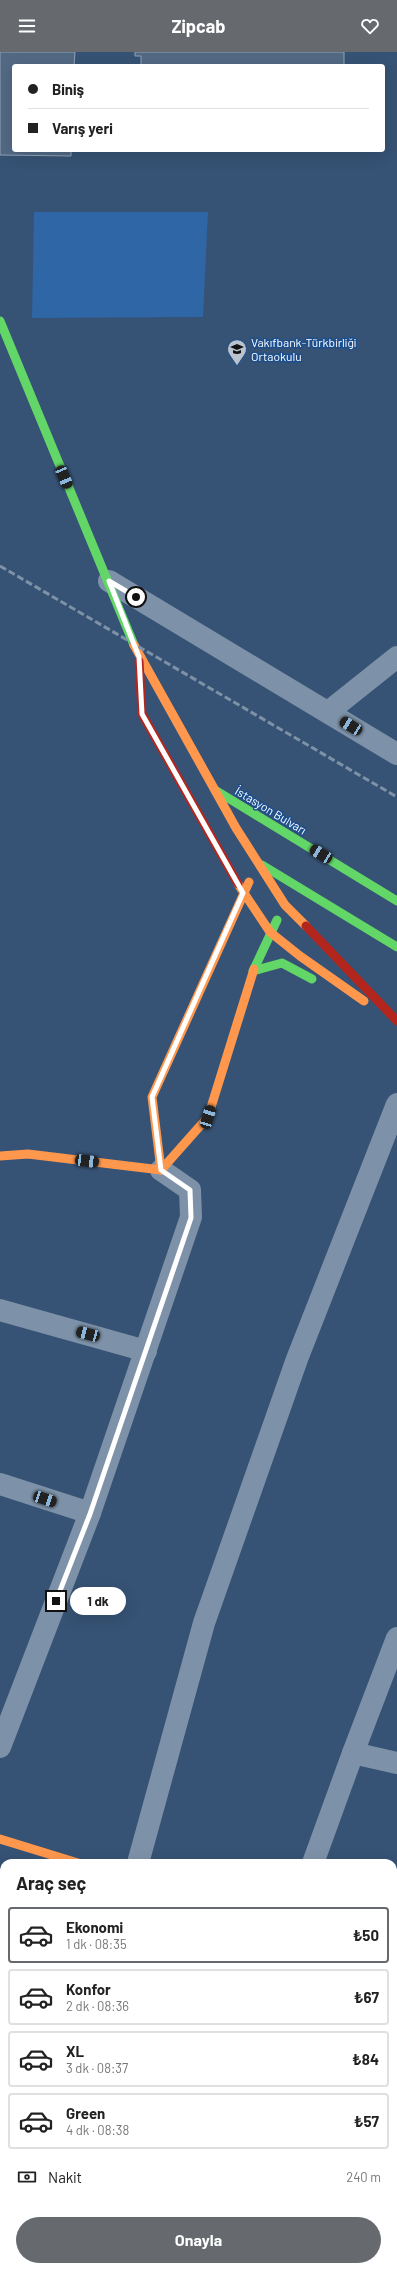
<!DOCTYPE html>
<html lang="tr">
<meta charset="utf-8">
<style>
body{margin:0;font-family:Barlow,sans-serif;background:#f2f2f2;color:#222;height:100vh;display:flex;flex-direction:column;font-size:15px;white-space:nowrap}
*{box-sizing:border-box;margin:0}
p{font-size:13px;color:#767676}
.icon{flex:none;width:22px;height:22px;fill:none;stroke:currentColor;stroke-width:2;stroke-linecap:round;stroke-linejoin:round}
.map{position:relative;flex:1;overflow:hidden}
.side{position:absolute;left:0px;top:1807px;width:397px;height:412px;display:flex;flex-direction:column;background:#fff;border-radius:12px 12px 0 0;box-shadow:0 4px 16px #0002}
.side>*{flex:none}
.hud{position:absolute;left:12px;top:12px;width:373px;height:88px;border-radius:4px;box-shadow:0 4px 16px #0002;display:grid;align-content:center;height:88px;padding:0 16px;background:#fff}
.end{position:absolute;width:18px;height:18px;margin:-9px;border:5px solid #fff;background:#111;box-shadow:0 0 0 2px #111}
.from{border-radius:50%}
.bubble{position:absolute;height:28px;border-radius:14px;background:#fff;box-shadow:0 4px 16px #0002;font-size:13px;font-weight:700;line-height:28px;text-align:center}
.car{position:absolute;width:12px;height:24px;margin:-12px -6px;border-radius:5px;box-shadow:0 0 3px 1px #0007;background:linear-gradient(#222 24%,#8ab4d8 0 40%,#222 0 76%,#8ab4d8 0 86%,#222 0)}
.hud b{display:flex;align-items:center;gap:14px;height:38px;font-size:15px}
.hud b+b{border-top:1px solid #e0e0e0}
.hud i{width:10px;height:10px;background:#222}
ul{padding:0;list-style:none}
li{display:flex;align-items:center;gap:12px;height:56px;margin:0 8px 6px;padding:0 8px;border:2px solid #e0e0e0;border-radius:4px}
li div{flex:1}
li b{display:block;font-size:15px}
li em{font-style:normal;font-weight:700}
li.on{border-color:#666a6f}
li>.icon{width:36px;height:36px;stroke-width:1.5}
h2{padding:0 16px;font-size:18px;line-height:48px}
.pay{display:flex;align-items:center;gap:10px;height:44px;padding:0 16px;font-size:15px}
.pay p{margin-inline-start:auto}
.cta{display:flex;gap:8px;margin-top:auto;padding:8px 16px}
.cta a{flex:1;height:46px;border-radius:24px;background:#666a6f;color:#fff;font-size:16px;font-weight:700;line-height:46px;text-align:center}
header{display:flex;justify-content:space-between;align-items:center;height:52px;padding:0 16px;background:#666a6f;color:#fff;font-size:18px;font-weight:700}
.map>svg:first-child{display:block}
.green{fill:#2f66a5}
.building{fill:#526984;stroke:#92a2b6}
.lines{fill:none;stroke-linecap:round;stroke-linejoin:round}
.street{stroke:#7d92a8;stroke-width:22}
.fast{stroke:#63d668;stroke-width:9}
.slow{stroke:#ff974d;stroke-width:9}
.jam{stroke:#b3261e;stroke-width:9}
.rail{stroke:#7e92a7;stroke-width:3;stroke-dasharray:7 3;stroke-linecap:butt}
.route{stroke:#fff;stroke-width:5}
.labels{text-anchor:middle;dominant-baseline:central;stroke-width:3;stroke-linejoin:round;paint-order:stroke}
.poi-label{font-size:12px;fill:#fff;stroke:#1b4f8f;text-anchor:start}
.street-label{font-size:12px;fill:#fff;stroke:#1b4f8f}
</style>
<header><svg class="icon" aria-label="menu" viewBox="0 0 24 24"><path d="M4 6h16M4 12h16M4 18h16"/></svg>Zipcab<svg class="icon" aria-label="heart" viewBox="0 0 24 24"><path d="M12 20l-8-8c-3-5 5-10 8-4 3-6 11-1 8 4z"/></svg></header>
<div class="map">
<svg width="397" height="2219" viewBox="0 0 397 2219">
<rect width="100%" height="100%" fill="#365274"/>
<path class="green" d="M34,160h174l-5,105 -171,1z"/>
<g class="building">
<path d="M0,0h75l-1,14h-60v84h57v6l-71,-1z"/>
<path d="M135,0h209v14h-203v-10h-6z"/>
</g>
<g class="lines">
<g class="street">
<path d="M109,529l288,173"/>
<path d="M328,660l69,-55"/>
<path d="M0,1258l146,41"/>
<path d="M0,1432l90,29"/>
<path d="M0,1695l90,-234 101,-296 -1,-27 -29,-20"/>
<path d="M353,1701l44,10"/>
<path d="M138,1811l66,-240 93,-264 100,-255"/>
<path d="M313,1811l40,-110 44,-115"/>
<path d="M0,2067l4,1"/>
<path d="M393,2164l4,1"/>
<path d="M242,2215l16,4"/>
<path d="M53,2219l1,-4"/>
<path d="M196,2219l1,-4"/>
</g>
<g class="fast">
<path d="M0,269l134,324"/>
<path d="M215,738l182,111"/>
<path d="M262,813l135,82"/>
<path d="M254,917l23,-49"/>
<path d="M253,919l29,-8 30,16"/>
<path d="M393,1933l4,2"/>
</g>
<g class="slow">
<path d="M134,593l102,183 49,77 21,21"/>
<path d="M238,832l32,48 30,24 64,45"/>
<path d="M0,1104l28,-2 133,16"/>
<path d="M161,1118l-9,-73 97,-215"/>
<path d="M161,1118l47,-53 46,-148"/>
<path d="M0,1787l78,24"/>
<path d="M393,1982l4,2"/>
</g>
<g class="jam">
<path d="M139,609l3,53 96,170"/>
<path d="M306,874l91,95"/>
<path d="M0,1834l4,1"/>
</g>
<path class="rail" d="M0,514l397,231"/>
</g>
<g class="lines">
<path class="route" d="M56,1549l34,-87 101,-296 -1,-28 -29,-20 -9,-73 91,-204 -101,-179 -3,-57 -30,-76 27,16"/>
</g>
<defs>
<g id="school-pin" transform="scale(1)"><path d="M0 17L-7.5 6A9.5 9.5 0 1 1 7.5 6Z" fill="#b9c2ce" stroke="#1b4f8f"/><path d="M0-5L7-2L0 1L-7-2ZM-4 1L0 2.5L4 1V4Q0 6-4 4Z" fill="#111"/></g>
</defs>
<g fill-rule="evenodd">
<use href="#school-pin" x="237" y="297"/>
</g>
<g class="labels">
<g class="poi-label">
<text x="251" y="290">Vakıfbank-Türkbirliği<tspan x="251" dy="14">Ortaokulu</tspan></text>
</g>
<g class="street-label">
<text transform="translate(271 758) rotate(31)">İstasyon Bulvarı</text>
</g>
</g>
</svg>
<i class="end from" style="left:136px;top:545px"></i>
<i class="end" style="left:56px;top:1549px"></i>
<div class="bubble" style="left:70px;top:1535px;width:56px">1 dk</div>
<i class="car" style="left:64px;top:425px;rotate:157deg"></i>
<i class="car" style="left:351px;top:674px;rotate:301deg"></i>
<i class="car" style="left:321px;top:802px;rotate:302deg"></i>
<i class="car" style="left:208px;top:1065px;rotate:17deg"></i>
<i class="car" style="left:87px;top:1109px;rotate:97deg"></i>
<i class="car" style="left:88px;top:1282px;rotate:285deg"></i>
<i class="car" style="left:45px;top:1447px;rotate:108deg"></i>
<div class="hud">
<b><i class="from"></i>Biniş</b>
<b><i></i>Varış yeri</b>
</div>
<section class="side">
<h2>Araç seç</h2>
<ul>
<li class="on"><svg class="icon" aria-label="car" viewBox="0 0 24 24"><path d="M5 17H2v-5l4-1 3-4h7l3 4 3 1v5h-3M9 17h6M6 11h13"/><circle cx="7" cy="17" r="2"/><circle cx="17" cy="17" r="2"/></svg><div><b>Ekonomi</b><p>1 dk · 08:35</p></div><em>₺50</em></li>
<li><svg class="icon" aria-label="car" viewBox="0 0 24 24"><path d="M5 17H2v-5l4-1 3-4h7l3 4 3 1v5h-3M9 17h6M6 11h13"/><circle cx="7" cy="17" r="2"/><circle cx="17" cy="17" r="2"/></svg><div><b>Konfor</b><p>2 dk · 08:36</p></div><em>₺67</em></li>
<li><svg class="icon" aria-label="car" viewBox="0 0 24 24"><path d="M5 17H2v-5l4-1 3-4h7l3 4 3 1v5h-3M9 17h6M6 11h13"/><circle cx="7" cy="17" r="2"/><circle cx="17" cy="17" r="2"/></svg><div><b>XL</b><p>3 dk · 08:37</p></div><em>₺84</em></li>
<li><svg class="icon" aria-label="car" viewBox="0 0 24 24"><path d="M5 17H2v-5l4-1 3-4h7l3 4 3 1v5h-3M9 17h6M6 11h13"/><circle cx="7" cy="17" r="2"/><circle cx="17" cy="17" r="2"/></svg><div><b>Green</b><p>4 dk · 08:38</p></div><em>₺57</em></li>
</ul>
<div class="pay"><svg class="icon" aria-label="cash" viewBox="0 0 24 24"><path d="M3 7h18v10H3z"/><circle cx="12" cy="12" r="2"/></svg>Nakit<p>240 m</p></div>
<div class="cta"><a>Onayla</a></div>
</section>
</div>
